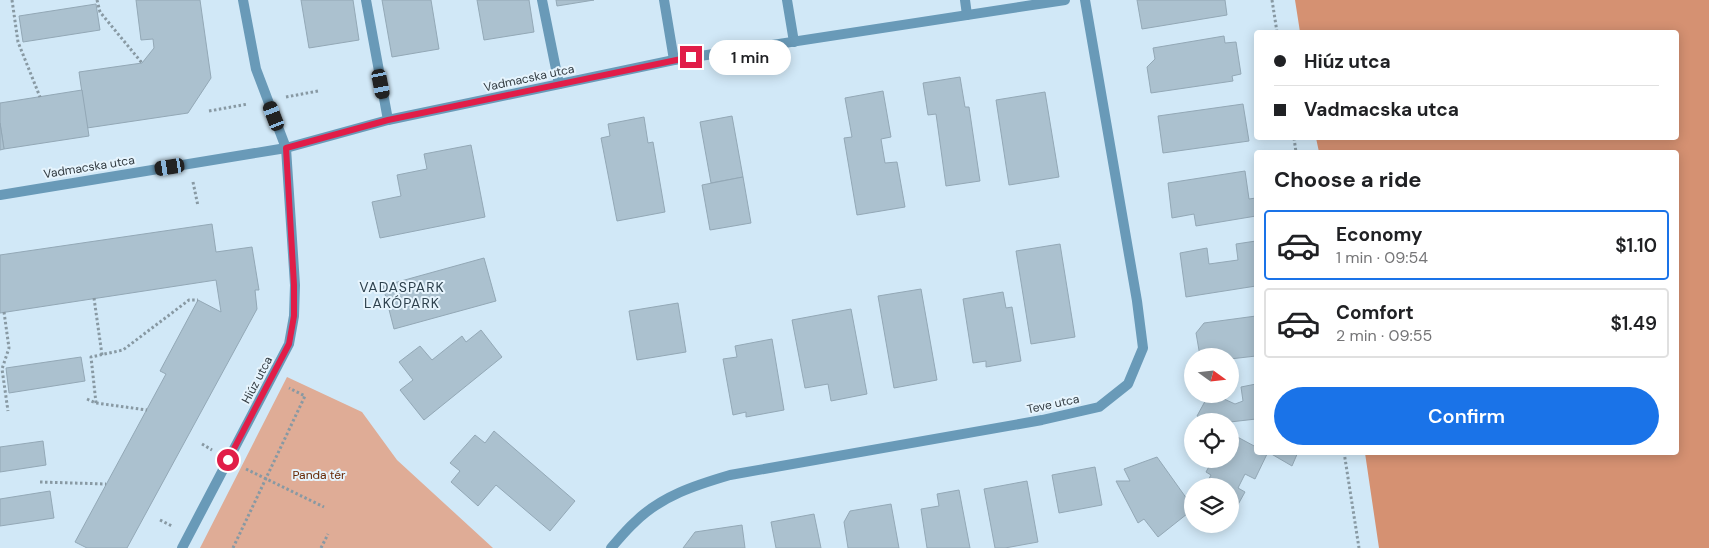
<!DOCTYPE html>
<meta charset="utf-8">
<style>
body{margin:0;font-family:"DM Sans",sans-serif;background:#f6f6f6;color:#202124;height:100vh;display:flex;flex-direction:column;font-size:19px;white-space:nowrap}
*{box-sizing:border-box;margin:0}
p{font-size:16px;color:#757577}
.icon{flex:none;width:28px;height:28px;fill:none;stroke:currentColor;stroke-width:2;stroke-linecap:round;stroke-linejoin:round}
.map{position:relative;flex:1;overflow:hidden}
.side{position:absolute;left:1254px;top:150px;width:425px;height:305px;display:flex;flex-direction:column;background:#fff;border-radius:5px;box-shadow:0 2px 12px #0003}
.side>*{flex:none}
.guide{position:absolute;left:1254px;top:30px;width:425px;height:110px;border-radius:5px;box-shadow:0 2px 12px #0003;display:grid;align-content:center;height:110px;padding:0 20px;background:#fff}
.needle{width:32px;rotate:105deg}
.tools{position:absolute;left:1184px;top:348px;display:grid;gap:10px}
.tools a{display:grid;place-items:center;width:55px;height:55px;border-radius:50%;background:#fff;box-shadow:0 2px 12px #0003;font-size:25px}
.end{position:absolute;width:22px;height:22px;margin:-11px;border:6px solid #e11d48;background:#fff;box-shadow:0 0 0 2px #fff}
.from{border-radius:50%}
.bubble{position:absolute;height:35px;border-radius:18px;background:#fff;box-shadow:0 2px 12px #0003;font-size:16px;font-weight:600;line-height:35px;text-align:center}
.car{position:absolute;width:15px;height:30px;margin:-15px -8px;border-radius:6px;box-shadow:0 0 4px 1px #0007;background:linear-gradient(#222 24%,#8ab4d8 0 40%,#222 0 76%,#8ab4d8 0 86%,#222 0)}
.guide b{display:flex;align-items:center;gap:18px;height:48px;font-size:19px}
.guide b+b{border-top:1px solid #e0e0e0}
.guide i{width:12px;height:12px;background:#202124}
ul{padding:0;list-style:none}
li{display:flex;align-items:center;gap:15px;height:70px;margin:0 10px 8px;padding:0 10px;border:2px solid #e0e0e0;border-radius:5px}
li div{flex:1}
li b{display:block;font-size:19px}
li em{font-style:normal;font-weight:600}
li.active{border-color:#1a73e8}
li>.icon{width:45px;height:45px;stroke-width:1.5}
h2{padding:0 20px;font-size:22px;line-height:60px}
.button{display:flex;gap:10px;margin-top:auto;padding:10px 20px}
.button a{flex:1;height:58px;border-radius:30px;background:#1a73e8;color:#fff;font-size:20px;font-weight:600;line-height:58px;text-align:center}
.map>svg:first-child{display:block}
.green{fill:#dfac96}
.forest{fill:#d59172}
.building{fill:#abc1cf;stroke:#93a8b6}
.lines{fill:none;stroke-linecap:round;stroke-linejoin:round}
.path{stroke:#8899a3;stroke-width:3;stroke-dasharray:2.5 2.5;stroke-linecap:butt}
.service{stroke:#699ab8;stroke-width:10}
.minor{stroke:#699ab8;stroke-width:10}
.route{stroke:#e11d48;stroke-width:6}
.labels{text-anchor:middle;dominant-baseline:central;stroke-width:4;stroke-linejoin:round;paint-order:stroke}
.street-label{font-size:12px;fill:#323b41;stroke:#e6f4fd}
.park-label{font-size:12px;fill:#662804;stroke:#e6f4fd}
.neighbourhood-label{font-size:14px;letter-spacing:1px;fill:#2e414d;stroke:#e6f4fd}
</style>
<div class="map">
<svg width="1709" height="548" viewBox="0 0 1709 548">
<rect width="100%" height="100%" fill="#d1e8f7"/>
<path class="green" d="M287,377l75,35 35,48 96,88h-293z"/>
<path class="forest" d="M1295,0h414v548h-330l-14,-95 311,-1v-300h-357l-3,-14h360v-106h-376z"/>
<g class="building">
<path d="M136,0h64l11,78 -23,35 -101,15 -8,-56 63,-9 12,-15 -1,-9 -12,1z"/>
<path d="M301,0h52l6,40 -50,8z"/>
<path d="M382,0h49l8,49 -47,8z"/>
<path d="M477,0h52l5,32 -50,8z"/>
<path d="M556,0h38l-37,6z"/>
<path d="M1137,0h88l2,15 -85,14z"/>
<path d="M96,4l4,26 -77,12 -4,-26z"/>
<path d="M1224,36l1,7 11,-1 5,32 -9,2 1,5 -82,12 -4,-26 8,-8 -2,-11z"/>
<path d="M960,77l5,30h4l11,74 -34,5 -10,-72 -8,1 -5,-32z"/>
<path d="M82,90l7,46 -85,13 -4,-26v-20z"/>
<path d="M883,91l8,46 -10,2 4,24 12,-1 8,45 -48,8 -13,-77 8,-1 -7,-39z"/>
<path d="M1045,92l14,85 -50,8 -13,-85z"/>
<path d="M1243,104l6,37 -86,12 -5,-37z"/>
<path d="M732,116l11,61 -32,6 -11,-61z"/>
<path d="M644,117l4,26 5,-1 12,70 -48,9 -16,-83 9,-2 -2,-12z"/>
<path d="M0,123l4,26 -4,1z"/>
<path d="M471,145l14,72 -105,21 -8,-36 29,-6 -4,-21 30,-6 -3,-15z"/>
<path d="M1245,171l4,28 7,-1v18l-60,10 -2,-12 -22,4 -4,-35z"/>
<path d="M743,177l8,46 -41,7 -8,-45z"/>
<path d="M212,224l4,28 36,-5 7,43h-4l2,19 -130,239h-40l-12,-6 91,-168 -6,-3 38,-71 23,12 -5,-32 -216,33v-58z"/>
<path d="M1256,241v45l-70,11 -6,-44 27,-5 2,16 29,-4 -2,-16z"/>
<path d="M1060,244l15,93 -44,7 -15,-93z"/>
<path d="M484,258l12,43 -102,28 -11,-43z"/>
<path d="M921,289l16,91 -43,8 -16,-92z"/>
<path d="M1003,292l3,16 6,-1 9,54 -35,6v-6l-13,2 -10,-64z"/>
<path d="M678,303l8,49 -49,8 -8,-49z"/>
<path d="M851,309l16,85 -36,7 -3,-17 -23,4 -13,-68z"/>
<path d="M1256,316v40l-26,3v-3h-30l-4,-23 8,-10z"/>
<path d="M481,330l21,27 -78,63 -24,-30 13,-10 -14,-18 21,-16 12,14 30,-24 4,6z"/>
<path d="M772,339l12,71 -38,7v-5l-13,3 -10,-56 14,-2 -2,-11z"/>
<path d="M81,357l4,24 -76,12 -3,-25z"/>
<path d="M1256,384v35l-26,3 -23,-1 -10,-5 12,-22h4l22,10 8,-3 -2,-14z"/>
<path d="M1192,426v19l-7,-4z"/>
<path d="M494,431l81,70 -25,30 -54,-46 -18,21 -27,-24 9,-11 -10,-8 25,-28 10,8z"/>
<path d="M1230,433l26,14v5h12l-13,27 -10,-5 -7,14 7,4 -10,18 -5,-3v-21h-25l6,-11 -5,-3 7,-13h17z"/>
<path d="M43,441l3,24 -46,7v-25z"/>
<path d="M1268,452h30l-6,14z"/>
<path d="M1157,457l35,49v4l-34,27 -14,-18 -6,4 -22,-42h14l-6,-12z"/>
<path d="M1095,467l7,38 -43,8 -7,-38z"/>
<path d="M1027,481l11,61 -33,6h-10l-11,-59z"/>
<path d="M959,490l11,58h-43l-6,-39 18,-3 -2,-12z"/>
<path d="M50,491l4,27 -54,8v-27z"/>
<path d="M891,504l8,44h-51l-4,-26 6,-11z"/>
<path d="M814,514l7,34h-45l-5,-26z"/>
<path d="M742,525l3,23h-62l12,-16z"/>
</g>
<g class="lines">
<g class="path">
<path d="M12,0l6,42 22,55"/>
<path d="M97,0l3,12 42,51"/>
<path d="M1272,0l5,32"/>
<path d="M286,97l32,-6"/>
<path d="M209,111l39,-7"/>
<path d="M1294,138l2,14"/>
<path d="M193,182l5,24"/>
<path d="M94,298l8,57"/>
<path d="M4,312l5,36 -7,21 6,42"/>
<path d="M87,399l9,4 51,7"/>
<path d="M96,403l-5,-46 32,-7 66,-50h9"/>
<path d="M202,444l10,6"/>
<path d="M1344,452l15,96"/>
<path d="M246,469l78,38"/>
<path d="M40,482l66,2"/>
<path d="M160,520l12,6"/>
<path d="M233,548l72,-152 -16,-8"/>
<path d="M321,548l7,-14"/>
</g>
<g class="service">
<path d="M366,0l22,120"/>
<path d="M542,0l17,84"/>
<path d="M787,0l7,42"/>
<path d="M965,0l2,15"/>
</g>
<g class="minor">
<path d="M664,0l10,60"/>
<path d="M0,195l286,-47 102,-28 286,-60 391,-60"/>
<path d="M182,548l107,-204 5,-28 1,-31 -9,-137 -30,-79 -13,-69"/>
<path d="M611,548c8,-9 15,-18 24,-26 26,-26 61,-37 95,-47l312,-55 57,-13 29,-23 15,-36 -6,-47 -52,-301"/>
</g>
</g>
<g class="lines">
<path class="route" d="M228,460l61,-116 5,-28v-31l-8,-137 102,-28 303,-63"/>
</g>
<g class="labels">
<g class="street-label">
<text transform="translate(529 78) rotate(-12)">Vadmacska utca</text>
<text transform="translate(89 167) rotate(-9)">Vadmacska utca</text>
<text transform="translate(257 380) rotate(-62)">Hiúz utca</text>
<text transform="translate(1053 404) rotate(-12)">Teve utca</text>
</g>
<g class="park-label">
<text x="319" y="475">Panda tér</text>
</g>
<g class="neighbourhood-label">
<text x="402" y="287">VADASPARK<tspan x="402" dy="16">LAKÓPARK</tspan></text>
</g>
</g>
</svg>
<div class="tools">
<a><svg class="needle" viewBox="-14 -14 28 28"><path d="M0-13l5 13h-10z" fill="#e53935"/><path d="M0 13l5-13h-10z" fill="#757577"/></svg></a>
<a><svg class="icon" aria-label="locate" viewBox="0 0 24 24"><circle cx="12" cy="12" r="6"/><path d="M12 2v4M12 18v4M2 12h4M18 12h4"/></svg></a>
<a><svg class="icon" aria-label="layers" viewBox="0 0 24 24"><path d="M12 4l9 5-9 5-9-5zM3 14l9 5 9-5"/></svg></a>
</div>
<i class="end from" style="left:228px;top:460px"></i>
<i class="end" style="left:691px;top:57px"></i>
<div class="bubble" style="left:709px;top:40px;width:82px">1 min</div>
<i class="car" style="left:381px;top:84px;rotate:169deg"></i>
<i class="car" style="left:274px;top:116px;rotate:339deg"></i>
<i class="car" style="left:170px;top:167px;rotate:261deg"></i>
<div class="guide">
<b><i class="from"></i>Hiúz utca</b>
<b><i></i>Vadmacska utca</b>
</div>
<section class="side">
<h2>Choose a ride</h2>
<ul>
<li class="active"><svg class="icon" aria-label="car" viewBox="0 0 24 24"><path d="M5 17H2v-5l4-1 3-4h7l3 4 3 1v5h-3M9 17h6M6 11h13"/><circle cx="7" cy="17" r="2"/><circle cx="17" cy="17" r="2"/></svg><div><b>Economy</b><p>1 min · 09:54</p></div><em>$1.10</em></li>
<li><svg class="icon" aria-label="car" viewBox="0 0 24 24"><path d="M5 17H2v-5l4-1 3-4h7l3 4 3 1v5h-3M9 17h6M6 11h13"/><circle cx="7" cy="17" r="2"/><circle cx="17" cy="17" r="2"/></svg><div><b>Comfort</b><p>2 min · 09:55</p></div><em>$1.49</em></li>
</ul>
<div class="button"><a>Confirm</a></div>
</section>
</div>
